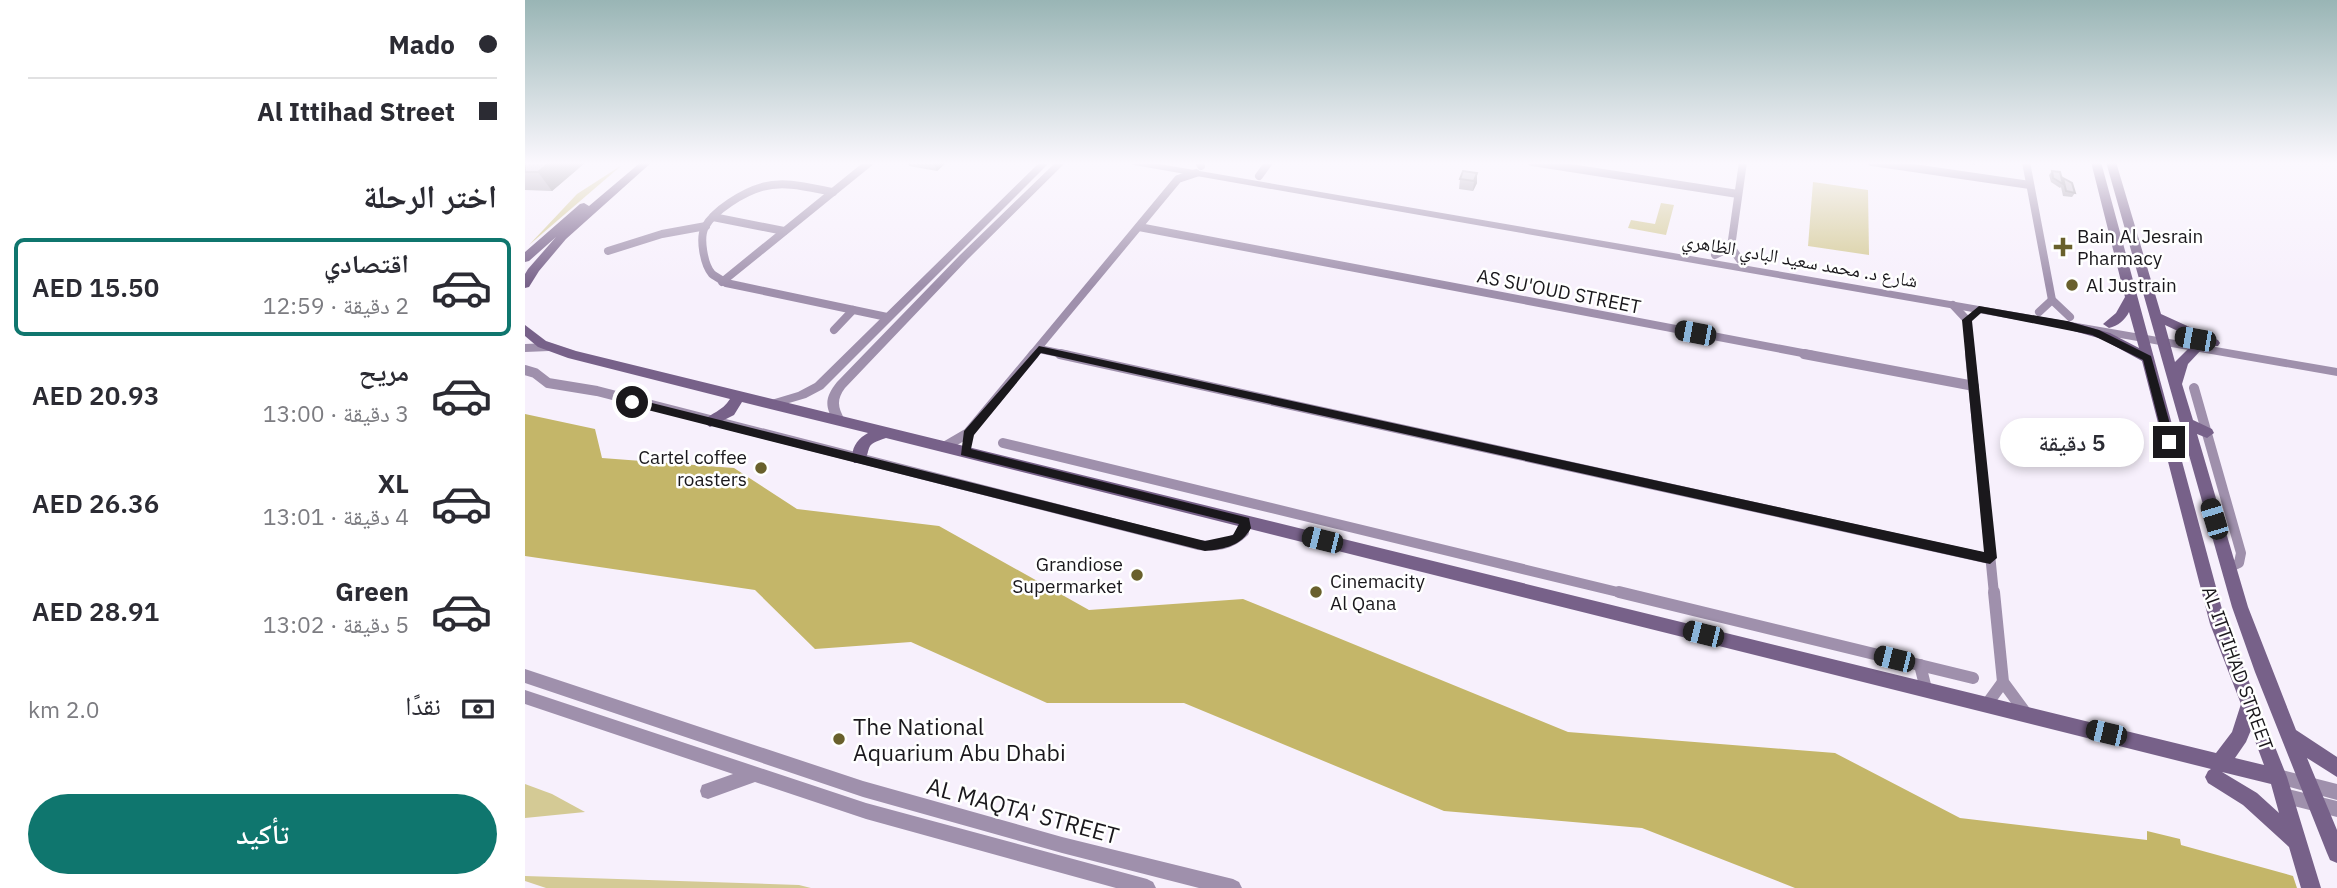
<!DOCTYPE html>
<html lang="ar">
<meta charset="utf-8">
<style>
body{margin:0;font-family:"IBM Plex Sans","Noto Naskh Arabic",sans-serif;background:#f2f2f3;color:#2b2b33;direction:rtl;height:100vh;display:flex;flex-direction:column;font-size:26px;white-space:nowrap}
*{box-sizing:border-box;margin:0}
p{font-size:23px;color:#7c7c81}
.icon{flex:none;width:38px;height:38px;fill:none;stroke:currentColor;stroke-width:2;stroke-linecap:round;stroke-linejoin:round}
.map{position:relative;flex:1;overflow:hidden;direction:ltr}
.details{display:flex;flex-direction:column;background:#fff;width:525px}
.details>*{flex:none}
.guide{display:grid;align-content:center;height:154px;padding:0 28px;background:#fff}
.end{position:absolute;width:32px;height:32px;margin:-16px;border:9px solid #1a181c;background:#fff;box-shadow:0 0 0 4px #fff}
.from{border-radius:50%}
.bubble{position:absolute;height:49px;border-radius:24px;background:#fff;box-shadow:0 4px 10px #0003;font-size:23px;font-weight:600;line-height:49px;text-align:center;direction:rtl}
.car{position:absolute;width:21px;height:42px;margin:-21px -10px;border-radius:9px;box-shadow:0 0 5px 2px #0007;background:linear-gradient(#222 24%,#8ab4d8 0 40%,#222 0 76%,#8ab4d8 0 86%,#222 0)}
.guide b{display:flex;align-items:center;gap:24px;height:66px;font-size:26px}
.guide b+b{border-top:2px solid #e1e1e2}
.guide i{width:18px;height:18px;background:#2b2b33}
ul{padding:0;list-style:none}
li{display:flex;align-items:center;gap:21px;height:98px;margin:0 14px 10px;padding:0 14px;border:4px solid transparent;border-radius:10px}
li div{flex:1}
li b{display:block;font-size:26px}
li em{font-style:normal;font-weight:600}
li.selected{border-color:#0f766e}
li>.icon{width:63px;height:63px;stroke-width:1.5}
h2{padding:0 28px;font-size:32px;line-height:84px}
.pay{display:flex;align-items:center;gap:18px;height:77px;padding:0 28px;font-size:26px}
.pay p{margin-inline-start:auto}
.action{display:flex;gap:14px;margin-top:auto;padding:14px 28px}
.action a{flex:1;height:80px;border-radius:42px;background:#0f766e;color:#fff;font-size:28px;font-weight:600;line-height:80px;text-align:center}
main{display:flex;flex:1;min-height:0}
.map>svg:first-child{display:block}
.green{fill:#d4ca95}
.water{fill:#c4b669}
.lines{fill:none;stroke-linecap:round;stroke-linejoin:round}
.minor-far2{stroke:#9f90ac;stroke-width:8}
.minor-far1{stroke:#9f90ac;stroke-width:10}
.minor{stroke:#9f90ac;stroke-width:12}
.tertiary{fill:#9f90ac;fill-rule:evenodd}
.secondary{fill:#776189;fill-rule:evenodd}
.wall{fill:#9e99a3}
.shaded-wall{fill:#817d84}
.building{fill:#b8b2bd;stroke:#817d84;stroke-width:2}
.route{fill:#1a181c}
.poi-dot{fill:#69602c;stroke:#fff;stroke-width:2.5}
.labels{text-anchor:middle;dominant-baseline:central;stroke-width:5;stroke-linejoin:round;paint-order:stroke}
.poi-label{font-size:19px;fill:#1a181c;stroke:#fff;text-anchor:start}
.street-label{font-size:19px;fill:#1a181c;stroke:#fff}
.near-poi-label{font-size:23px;fill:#1a181c;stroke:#fff;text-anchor:start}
.near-street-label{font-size:23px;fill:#1a181c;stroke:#fff}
</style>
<main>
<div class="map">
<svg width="1812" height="888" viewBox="0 0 1812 888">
<rect width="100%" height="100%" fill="#f7f0fc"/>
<g class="green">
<path d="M97,165l-93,80 48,-51z"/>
<path d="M1288,182l55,8 1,65 -61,-9z"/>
<path d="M1136,203l13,2 -8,30 -38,-7 3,-8 24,4z"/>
<path d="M0,784l27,10 33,18 -60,6z"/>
<path d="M0,876l274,9 12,3h-265l-21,-7z"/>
</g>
<path class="water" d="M0,414l70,15 7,29 132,10 63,41 142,17 150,84 154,-11 325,133 267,21 125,65 187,22v-9l33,8 1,6 112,31 4,12h-502l-153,-60 -198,-17 -260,-108h-137l-136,-61 -96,7 -60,-59 -230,-34z"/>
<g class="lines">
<g class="minor-far2">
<path d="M674,162l2,4"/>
<path d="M1007,162l206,32"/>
<path d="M1347,162l158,23"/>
<path d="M1501,162l26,138 18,17"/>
<path d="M734,176l10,-14"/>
<path d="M308,192c-22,-4 -48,-12 -71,-5 -18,5 -48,23 -57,40 -6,11 -1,38 7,47 4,3 10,6 14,9l161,34"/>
<path d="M188,217l71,14"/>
<path d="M614,227l674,128"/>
<path d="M83,251l54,-17 44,-8"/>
<path d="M1190,255l16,-8"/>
<path d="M1215,260l-9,-13 12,-85"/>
<path d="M197,282l148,-120"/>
<path d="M1428,305l14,15 4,35"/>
<path d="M1514,312l13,-12"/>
<path d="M309,330l19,-20"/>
<path d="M0,348l24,-1"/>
<path d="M514,349l29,6"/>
<path d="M507,355l146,-176 18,-6"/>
</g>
<g class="minor-far1">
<path d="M535,354l930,205"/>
<path d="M1279,354l170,32"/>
<path d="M1445,354l24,240"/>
<path d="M0,370l10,3 13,10 49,8 601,154c18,2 33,0 46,-13l1,-11"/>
<path d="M1669,388l47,165 -2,10 -11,5"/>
<path d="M478,443l623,151"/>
<path d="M419,447l24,-14 66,-79"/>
</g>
<g class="minor">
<path d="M1094,592l354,86"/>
<path d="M1469,592l9,90 22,30"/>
<path d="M1395,665l6,24"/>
<path d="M1462,704l16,-22"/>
</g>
<g class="tertiary">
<path d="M515,162h10l-227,227 -17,9 -34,10 -4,-1 -2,-3 2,-3 30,-9 17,-9z"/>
<path d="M531,162h10l-98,97 -123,129c-9,12 -7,20 0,32l-6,4 -4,-1c-11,-16 -10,-26 2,-41l123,-127z"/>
<path d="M604,162h19l1189,206v8l-1203,-211z"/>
<path d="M0,669l338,112 199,56 171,42 6,3 3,6h-43l-137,-35 -199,-56 -338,-114z"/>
<path d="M0,690l341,113 281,76 6,3 3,6h-40l-250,-69 -111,-37 -47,17 -6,-2 -2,-6 2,-6 31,-11 -208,-70z"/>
<path d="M1753,769l59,15v16l-65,-18 -2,-5 2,-5z"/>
<path d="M1759,788l53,13v16l-59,-15 -2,-6 2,-6z"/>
</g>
<g class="secondary">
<path d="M116,162h11l-86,77 -27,32 -10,16 -4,1v-14l3,-5 28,-32 -27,24 -4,1v-10l55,-48 4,-1 5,3z"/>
<path d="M1566,162h10l125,462 61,153 34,111h-20l-12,-41 -46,-42 -35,-22 -3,-6 3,-6 3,-2 -1325,-331c-22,7 -14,8 -22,25h-10c-5,-13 3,-24 14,-30l-126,-31 -8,13 -24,12 -7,-5c8,-10 19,-10 27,-23l-162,-41 -30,-11 -13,-11v-11l21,16 30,10 1640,402 16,-21 9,-28 -31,-80 -68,-263 -40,-22 -39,-11 -2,-3 6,-4 43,12 29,15 -10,-36c-4,8 -11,14 -20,16l-6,-4 13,-11 9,-16zM1726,730l13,35 -29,-7 11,-16zM1697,772l49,12 8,29 -22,-20z"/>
<path d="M1581,162h10l45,152 57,26 2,3 -2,3h-8l-45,-21 10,37 17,-17 5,-1 6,4 -15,16 -6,20 11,36 19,9 2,4 -7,5 -10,-4 51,173 48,123 41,27v20l-30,-19 30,72v33l-7,-3 -3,-7 -72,-181 -23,-65z"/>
</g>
</g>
<g class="wall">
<path d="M0,162h61l-34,29 -27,-1z"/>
<path d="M382,162h40l-10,9 -28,-5z"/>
<path d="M1429,162h23l-2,3z"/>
<path d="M1527,171l10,9 1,-2 12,15 -3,4 -9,-1 -2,-9 -1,1 -9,-6 -2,-7z"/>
<path d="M952,173v10l-4,8 -14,-2 1,-10z"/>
</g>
<g class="shaded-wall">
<path d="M26,162h35l-34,29 -14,-19z"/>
<path d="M408,162h14l-10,9z"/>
<path d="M952,173v10l-4,8 1,-10z"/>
</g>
<g class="building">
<path d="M0,162h26l-13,10h-13z"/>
<path d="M938,171l14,2 -3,8 -14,-2z"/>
<path d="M1527,171l8,1 3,12 -10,-6z"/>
<path d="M1538,178l9,5 3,10 -9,-2z"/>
</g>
<linearGradient id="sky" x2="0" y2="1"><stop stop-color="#99b5b5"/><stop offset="0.57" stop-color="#fbf8fe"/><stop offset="1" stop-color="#fbf8fe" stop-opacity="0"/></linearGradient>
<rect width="1812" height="286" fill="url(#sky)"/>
<path class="route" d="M1454,306l88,15 32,9 52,26 24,86 -6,4 -5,-4 -21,-82 -51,-25 -111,-22 -9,8 25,237 -7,6 -949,-211 -67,82 -3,14 278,69 2,10c-10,18 -26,21 -46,23l-573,-145 -6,-4 6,-4 573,143 28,-6 6,-11 -278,-69 3,-24 75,-85 945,206 -22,-232z"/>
<g class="poi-dot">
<path d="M1534.5 236.5h7v7h7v7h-7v7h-7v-7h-7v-7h7z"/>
<circle cx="1547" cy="285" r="7"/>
<circle cx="236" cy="468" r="7"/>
<circle cx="612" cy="575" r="7"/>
<circle cx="791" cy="592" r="7"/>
<circle cx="314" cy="739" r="7"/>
</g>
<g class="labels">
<g class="poi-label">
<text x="1552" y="236">Bain Al Jesrain<tspan x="1552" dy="22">Pharmacy</tspan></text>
<text x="1561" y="285">Al Justrain</text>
<text x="222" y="457" text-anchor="end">Cartel coffee<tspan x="222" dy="22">roasters</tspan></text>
<text x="598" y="564" text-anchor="end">Grandiose<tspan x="598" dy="22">Supermarket</tspan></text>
<text x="805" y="581">Cinemacity<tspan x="805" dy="22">Al Qana</tspan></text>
</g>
<g class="street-label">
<text transform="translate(1275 260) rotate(10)">شارع د. محمد سعيد البادي الظاهري</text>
<text transform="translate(1034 291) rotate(11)">AS SU'OUD STREET</text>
<text transform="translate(1713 668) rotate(70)">AL ITTIHAD STREET</text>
</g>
<g class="near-poi-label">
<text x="328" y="726">The National<tspan x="328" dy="26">Aquarium Abu Dhabi</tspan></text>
</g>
<g class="near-street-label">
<text transform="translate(498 810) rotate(15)">AL MAQTA' STREET</text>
</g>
</g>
</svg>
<i class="end from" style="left:107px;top:402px"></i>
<i class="end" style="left:1644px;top:442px"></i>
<div class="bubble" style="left:1475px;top:418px;width:144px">5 دقيقة</div>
<i class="car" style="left:1170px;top:333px;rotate:281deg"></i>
<i class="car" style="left:1670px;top:339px;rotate:280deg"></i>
<i class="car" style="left:1689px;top:519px;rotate:343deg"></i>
<i class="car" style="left:797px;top:540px;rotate:284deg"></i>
<i class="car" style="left:1178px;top:634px;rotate:284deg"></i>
<i class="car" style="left:1369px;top:659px;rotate:284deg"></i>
<i class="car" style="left:1581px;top:733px;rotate:283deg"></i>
</div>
<section class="details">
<div class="guide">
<b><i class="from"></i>Mado</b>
<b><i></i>Al Ittihad Street</b>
</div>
<h2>اختر الرحلة</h2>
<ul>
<li class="selected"><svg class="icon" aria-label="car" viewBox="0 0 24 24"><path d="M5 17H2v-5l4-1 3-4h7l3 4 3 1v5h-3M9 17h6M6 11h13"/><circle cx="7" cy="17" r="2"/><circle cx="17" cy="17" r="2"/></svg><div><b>اقتصادي</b><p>2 دقيقة · 12:59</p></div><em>AED 15.50</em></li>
<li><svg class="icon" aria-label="car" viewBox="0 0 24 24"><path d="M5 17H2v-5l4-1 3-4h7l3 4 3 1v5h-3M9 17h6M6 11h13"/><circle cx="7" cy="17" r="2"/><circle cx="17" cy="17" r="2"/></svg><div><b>مريح</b><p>3 دقيقة · 13:00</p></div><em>AED 20.93</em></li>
<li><svg class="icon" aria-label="car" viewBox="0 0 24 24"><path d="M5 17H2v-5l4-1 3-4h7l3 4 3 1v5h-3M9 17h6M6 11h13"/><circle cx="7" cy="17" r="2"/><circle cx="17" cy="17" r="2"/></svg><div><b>XL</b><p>4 دقيقة · 13:01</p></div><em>AED 26.36</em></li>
<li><svg class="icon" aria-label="car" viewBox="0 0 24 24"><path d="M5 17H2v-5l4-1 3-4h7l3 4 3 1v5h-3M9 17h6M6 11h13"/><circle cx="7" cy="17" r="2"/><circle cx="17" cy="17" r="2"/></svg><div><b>Green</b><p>5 دقيقة · 13:02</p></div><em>AED 28.91</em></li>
</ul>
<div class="pay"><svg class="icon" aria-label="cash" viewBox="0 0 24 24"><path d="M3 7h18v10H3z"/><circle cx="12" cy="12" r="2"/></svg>نقدًا<p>2.0 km</p></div>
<div class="action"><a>تأكيد</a></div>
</section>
</main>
